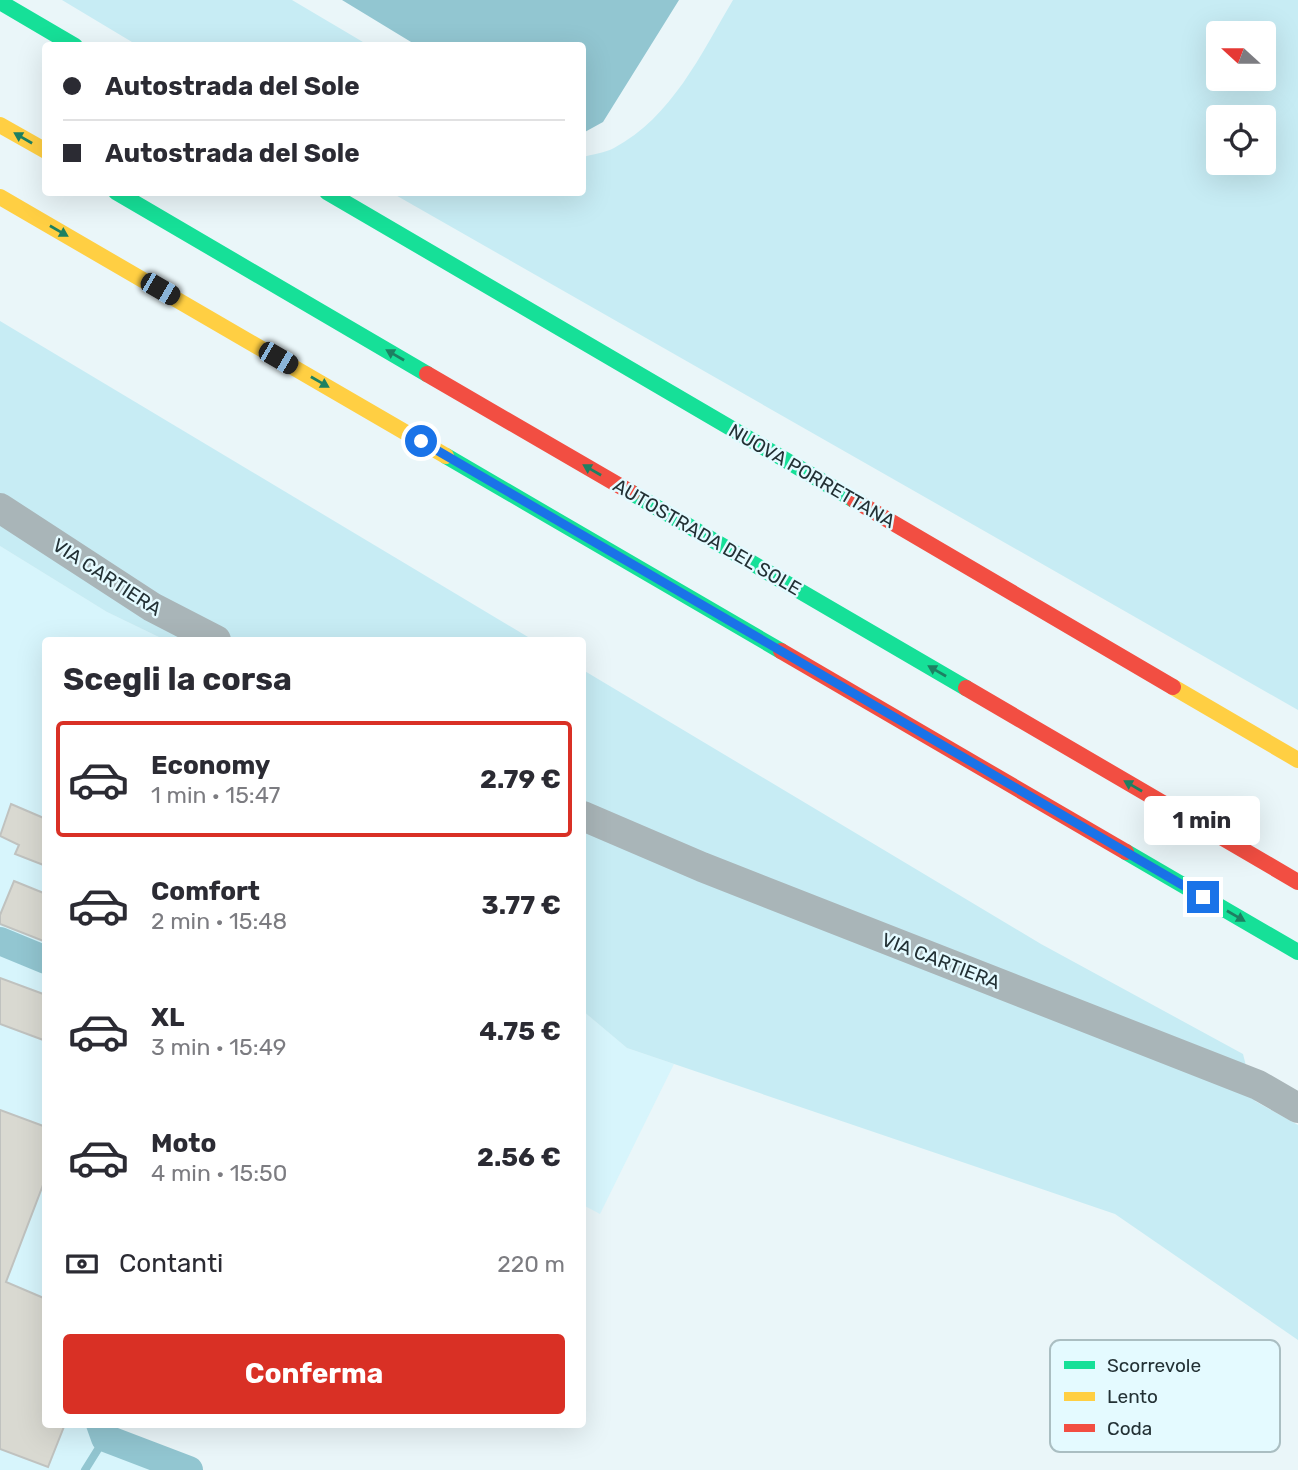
<!DOCTYPE html>
<html lang="it">
<meta charset="utf-8">
<style>
body{margin:0;font-family:Rubik,sans-serif;background:#f7f7f7;color:#2b2b33;height:100vh;display:flex;flex-direction:column;font-size:26px;white-space:nowrap}
*{box-sizing:border-box;margin:0}
p{font-size:23px;color:#7c7c81}
.icon{flex:none;width:38px;height:38px;fill:none;stroke:currentColor;stroke-width:2;stroke-linecap:round;stroke-linejoin:round}
.map{position:relative;flex:1;overflow:hidden}
.panel{position:absolute;left:42px;top:637px;width:544px;height:791px;display:flex;flex-direction:column;background:#fff;border-radius:7px;box-shadow:0 7px 28px #0002}
.panel>*{flex:none}
.hud{position:absolute;left:42px;top:42px;width:544px;height:154px;border-radius:7px;box-shadow:0 7px 28px #0002;display:grid;align-content:center;height:154px;padding:0 21px;background:#fff}
.needle{width:46px;rotate:291deg}
.controls{position:absolute;left:1206px;top:21px;display:grid;gap:14px}
.controls a{display:grid;place-items:center;width:70px;height:70px;border-radius:7px;background:#fff;box-shadow:0 7px 28px #0002;font-size:35px}
.end{position:absolute;width:32px;height:32px;margin:-16px;border:9px solid #1a73e8;background:#fff;box-shadow:0 0 0 4px #fff}
.from{border-radius:50%}
.bubble{position:absolute;height:49px;border-radius:7px;background:#fff;box-shadow:0 7px 28px #0002;font-size:23px;font-weight:700;line-height:49px;text-align:center}
.car{position:absolute;width:21px;height:42px;margin:-21px -10px;border-radius:9px;box-shadow:0 0 5px 2px #0007;background:linear-gradient(#222 24%,#8ab4d8 0 40%,#222 0 76%,#8ab4d8 0 86%,#222 0)}
.hud b{display:flex;align-items:center;gap:24px;height:66px;font-size:26px}
.hud b+b{border-top:2px solid #e1e1e2}
.hud i{width:18px;height:18px;background:#2b2b33}
ul{padding:0;list-style:none}
li{display:flex;align-items:center;gap:21px;height:116px;margin:0 14px 10px;padding:0 7px;border:4px solid transparent;border-radius:7px}
li div{flex:1}
li b{display:block;font-size:26px}
li em{font-style:normal;font-weight:700}
li.active{border-color:#d93025}
li>.icon{width:63px;height:63px;stroke-width:1.5}
h2{padding:0 21px;font-size:32px;line-height:84px}
.pay{display:flex;align-items:center;gap:18px;height:77px;padding:0 21px;font-size:26px}
.pay p{margin-inline-start:auto}
.cta{display:flex;gap:14px;margin-top:auto;padding:14px 21px}
.cta a{flex:1;height:80px;border-radius:7px;background:#d93025;color:#fff;font-size:28px;font-weight:700;line-height:80px;text-align:center}
.map>svg:first-child{display:block}
.built{fill:#d7f5fc}
.green{fill:#c7ecf4;fill-rule:evenodd}
.water{fill:#92c6d1}
.lines{fill:none;stroke-linecap:round;stroke-linejoin:round}
.stream{stroke:#92c6d1;stroke-width:8}
.canal{stroke:#92c6d1;stroke-width:28}
.building{fill:#d9d9d1;stroke:#c0c2bf;stroke-width:2}
.street{stroke:#a9b5b8;stroke-width:30}
.fast{stroke:#16e098;stroke-width:16}
.slow{stroke:#ffcf43;stroke-width:16}
.jam{stroke:#f24e42;stroke-width:16}
.oneway{fill:#1d8062}
.route{stroke:#1a73e8;stroke-width:9}
.labels{text-anchor:middle;dominant-baseline:central;stroke-width:5;stroke-linejoin:round;paint-order:stroke}
.street-label{font-size:19px;fill:#233135;stroke:#e4faff}
.key{fill:#e4faff;stroke:#aabec2;stroke-width:2}
.key-label{font-size:19px;fill:#233135}
</style>
<div class="map">
<svg width="1298" height="1470" viewBox="0 0 1298 1470">
<rect width="100%" height="100%" fill="#eaf6f9"/>
<g class="built">
<path d="M0,546l107,66 58,28h-119v784l54,1 5,13 77,32h-182z"/>
<path d="M583,1011l44,37 47,16 -74,150 -17,-9z"/>
</g>
<g class="green">
<path d="M62,0h230l76,45h-231z"/>
<path d="M733,0h565v710l-906,-517 191,-1v-35c10,-3 22,-4 31,-9 58,-31 87,-94 119,-148zM1264,33v46h-46v-46zM1218,117h46v46h-46z"/>
<path d="M0,321l533,319h-368l-58,-28 -107,-66z"/>
<path d="M583,670l458,274 202,110 12,47 43,24v215l-183,-126 -488,-166 -44,-37z"/>
</g>
<path class="water" d="M342,0h337l-76,122 -20,11v-87l-167,-1z"/>
<g class="lines">
<path class="stream" d="M85,1470l20,-32"/>
<g class="canal">
<path d="M0,941l46,19"/>
<path d="M100,1424l5,14 84,32"/>
</g>
</g>
<g class="building">
<path d="M11,804l35,15v47l-31,-12 4,-9 -19,-9z"/>
<path d="M14,881l32,13v48l-46,-18v-9z"/>
<path d="M0,978l46,17v46l-46,-17z"/>
<path d="M0,1110l46,17v50l-40,105 40,17v125h19l-17,43 -48,-18z"/>
</g>
<g class="lines">
<g class="street">
<path d="M0,508l152,99 64,33"/>
<path d="M583,816l119,51 556,218 40,23"/>
</g>
<g class="fast">
<path d="M0,2l75,44"/>
<path d="M116,192l311,182"/>
<path d="M327,192l527,308"/>
<path d="M446,456l335,195"/>
<path d="M632,493l334,195"/>
<path d="M1126,852l172,100"/>
</g>
<g class="slow">
<path d="M0,125l46,26"/>
<path d="M0,197l446,259"/>
<path d="M1173,687l125,73"/>
</g>
<g class="jam">
<path d="M427,374l205,119"/>
<path d="M854,500l319,187"/>
<path d="M781,651l345,201"/>
<path d="M966,688l332,194"/>
</g>
</g>
<defs><path id="oneway-solid" d="M-6-.8H1V-3.2L6.5 0L1 3.2V.8H-6Z" transform="scale(1.75)"/></defs>
<g class="oneway">
<use href="#oneway-solid" transform="translate(23 138) rotate(-150)"/>
<use href="#oneway-solid" transform="translate(59 231) rotate(30)"/>
<use href="#oneway-solid" transform="translate(395 355) rotate(-150)"/>
<use href="#oneway-solid" transform="translate(320 382) rotate(30)"/>
<use href="#oneway-solid" transform="translate(592 470) rotate(-150)"/>
<use href="#oneway-solid" transform="translate(937 671) rotate(-150)"/>
<use href="#oneway-solid" transform="translate(1133 786) rotate(-150)"/>
<use href="#oneway-solid" transform="translate(1236 916) rotate(30)"/>
</g>
<g class="lines">
<path class="route" d="M421,441l782,456"/>
</g>
<g class="labels">
<g class="street-label">
<text transform="translate(812 476) rotate(30)">NUOVA PORRETTANA</text>
<text transform="translate(707 537) rotate(30)">AUTOSTRADA DEL SOLE</text>
<text transform="translate(107 577) rotate(33)">VIA CARTIERA</text>
<text transform="translate(941 961) rotate(21)">VIA CARTIERA</text>
</g>
</g>
<rect x="1050" y="1340" width="230" height="112" rx="10" class="key"/>
<rect x="1064" y="1361" width="31" height="8" fill="#16e098"/>
<rect x="1064" y="1392" width="31" height="9" fill="#ffcf43"/>
<rect x="1064" y="1424" width="31" height="8" fill="#f24e42"/>
<g class="key-label">
<text x="1107" y="1372">Scorrevole</text>
<text x="1107" y="1403">Lento</text>
<text x="1107" y="1435">Coda</text>
</g>
</svg>
<div class="controls">
<a><svg class="needle" viewBox="-14 -14 28 28"><path d="M0-13l5 13h-10z" fill="#e53935"/><path d="M0 13l5-13h-10z" fill="#7c7c81"/></svg></a>
<a><svg class="icon" aria-label="locate" viewBox="0 0 24 24"><circle cx="12" cy="12" r="6"/><path d="M12 2v4M12 18v4M2 12h4M18 12h4"/></svg></a>
</div>
<i class="end from" style="left:421px;top:441px"></i>
<i class="end" style="left:1203px;top:897px"></i>
<div class="bubble" style="left:1144px;top:796px;width:116px">1 min</div>
<i class="car" style="left:160px;top:289px;rotate:120deg"></i>
<i class="car" style="left:278px;top:358px;rotate:120deg"></i>
<div class="hud">
<b><i class="from"></i>Autostrada del Sole</b>
<b><i></i>Autostrada del Sole</b>
</div>
<section class="panel">
<h2>Scegli la corsa</h2>
<ul>
<li class="active"><svg class="icon" aria-label="car" viewBox="0 0 24 24"><path d="M5 17H2v-5l4-1 3-4h7l3 4 3 1v5h-3M9 17h6M6 11h13"/><circle cx="7" cy="17" r="2"/><circle cx="17" cy="17" r="2"/></svg><div><b>Economy</b><p>1 min · 15:47</p></div><em>2.79 €</em></li>
<li><svg class="icon" aria-label="car" viewBox="0 0 24 24"><path d="M5 17H2v-5l4-1 3-4h7l3 4 3 1v5h-3M9 17h6M6 11h13"/><circle cx="7" cy="17" r="2"/><circle cx="17" cy="17" r="2"/></svg><div><b>Comfort</b><p>2 min · 15:48</p></div><em>3.77 €</em></li>
<li><svg class="icon" aria-label="car" viewBox="0 0 24 24"><path d="M5 17H2v-5l4-1 3-4h7l3 4 3 1v5h-3M9 17h6M6 11h13"/><circle cx="7" cy="17" r="2"/><circle cx="17" cy="17" r="2"/></svg><div><b>XL</b><p>3 min · 15:49</p></div><em>4.75 €</em></li>
<li><svg class="icon" aria-label="car" viewBox="0 0 24 24"><path d="M5 17H2v-5l4-1 3-4h7l3 4 3 1v5h-3M9 17h6M6 11h13"/><circle cx="7" cy="17" r="2"/><circle cx="17" cy="17" r="2"/></svg><div><b>Moto</b><p>4 min · 15:50</p></div><em>2.56 €</em></li>
</ul>
<div class="pay"><svg class="icon" aria-label="cash" viewBox="0 0 24 24"><path d="M3 7h18v10H3z"/><circle cx="12" cy="12" r="2"/></svg>Contanti<p>220 m</p></div>
<div class="cta"><a>Conferma</a></div>
</section>
</div>
